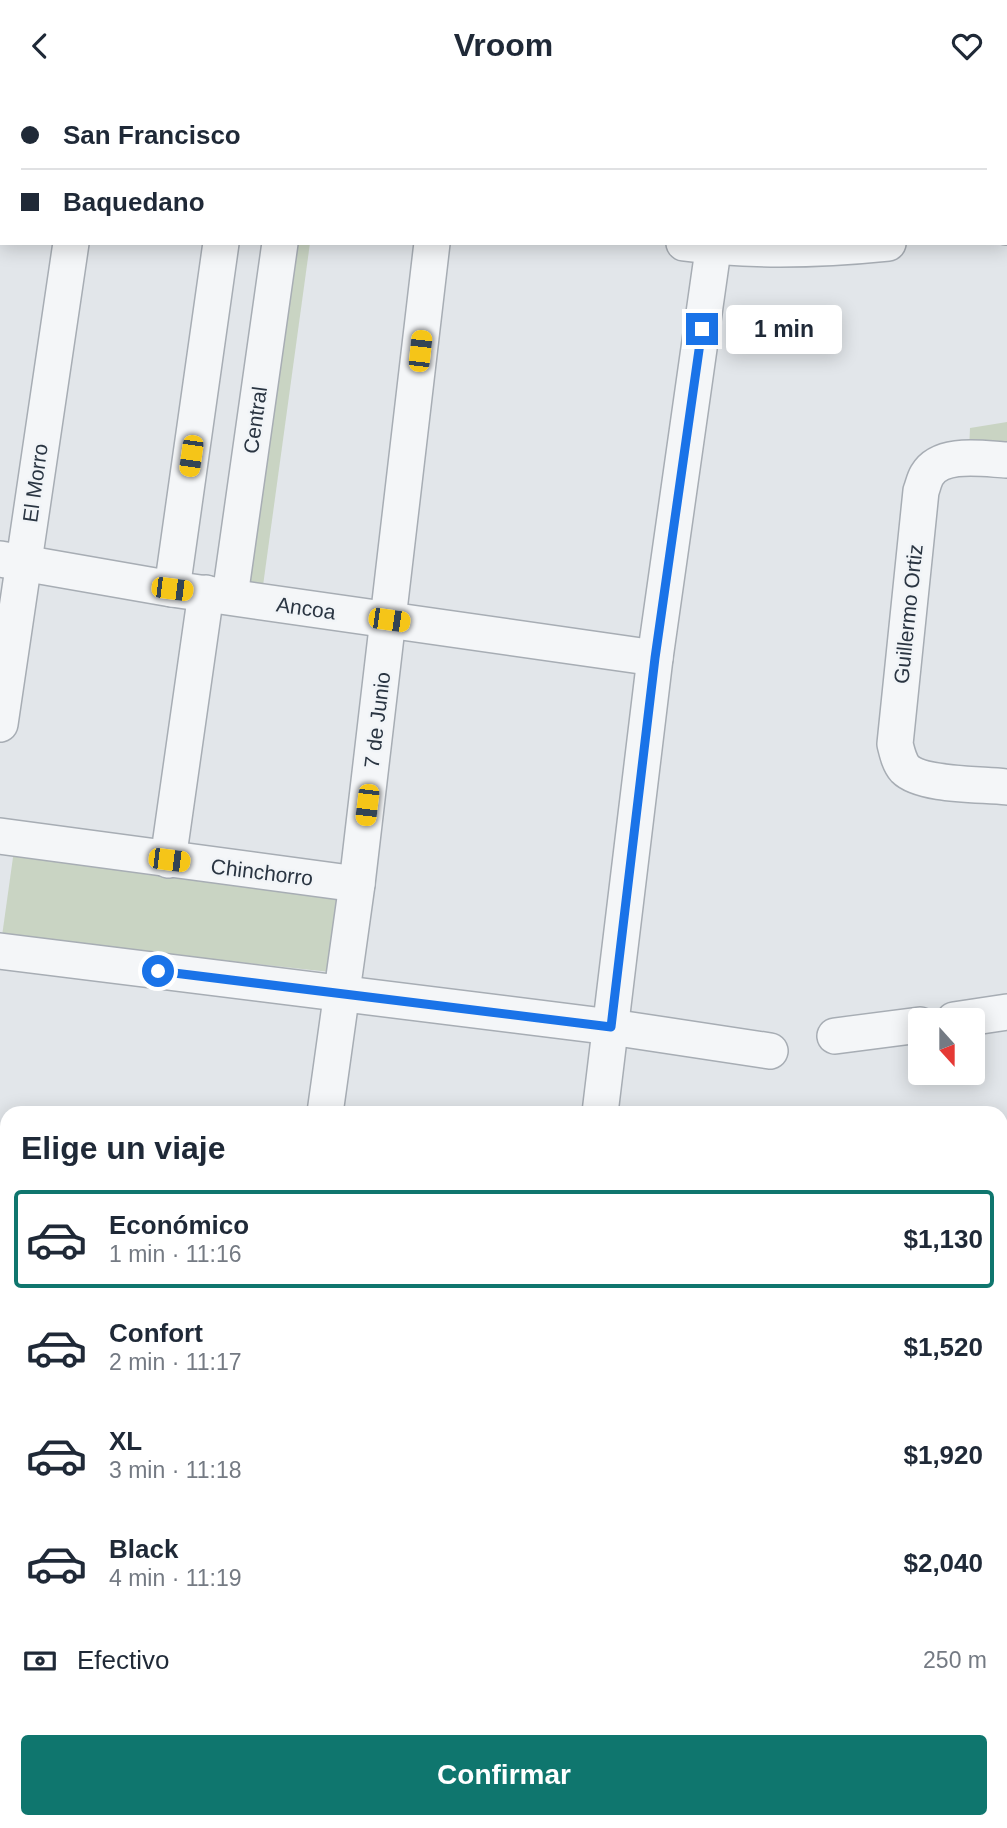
<!DOCTYPE html>
<html lang="es">
<meta charset="utf-8">
<style>
body{margin:0;font-family:Arial,sans-serif;background:#f2f2f3;color:#1f2937;height:100vh;display:flex;flex-direction:column;font-size:26px;white-space:nowrap}
*{box-sizing:border-box;margin:0}
p{font-size:23px;color:#747a83}
.icon{flex:none;width:38px;height:38px;fill:none;stroke:currentColor;stroke-width:2;stroke-linecap:round;stroke-linejoin:round}
.map{position:relative;flex:1;overflow:hidden}
.sheet{position:absolute;left:0px;top:1015px;width:1008px;height:723px;display:flex;flex-direction:column;background:#fff;border-radius:21px 21px 0 0;box-shadow:0 4px 18px #0003}
.sheet>*{flex:none}
.hud{position:absolute;left:0px;top:0px;width:1008px;height:154px;box-shadow:0 4px 18px #0003;display:grid;align-content:center;height:154px;padding:0 21px;background:#fff}
.needle{width:46px;rotate:159deg}
.fabs{position:absolute;left:908px;top:917px;display:grid;gap:14px}
.fabs a{display:grid;place-items:center;width:77px;height:77px;border-radius:7px;background:#fff;box-shadow:0 4px 18px #0003;font-size:35px}
.end{position:absolute;width:32px;height:32px;margin:-16px;border:9px solid #1a73e8;background:#fff;box-shadow:0 0 0 4px #fff}
.from{border-radius:50%}
.bubble{position:absolute;height:49px;border-radius:7px;background:#fff;box-shadow:0 4px 18px #0003;font-size:23px;font-weight:600;line-height:49px;text-align:center}
.car{position:absolute;width:21px;height:42px;margin:-21px -10px;border-radius:9px;box-shadow:0 0 5px 2px #0007;background:linear-gradient(#f5c518 24%,#345 0 40%,#f5c518 0 76%,#345 0 86%,#f5c518 0)}
.hud b{display:flex;align-items:center;gap:24px;height:66px;font-size:26px}
.hud b+b{border-top:2px solid #e0e1e3}
.hud i{width:18px;height:18px;background:#1f2937}
ul{padding:0;list-style:none}
li{display:flex;align-items:center;gap:21px;height:98px;margin:0 14px 10px;padding:0 7px;border:4px solid transparent;border-radius:7px}
li div{flex:1}
li b{display:block;font-size:26px}
li em{font-style:normal;font-weight:600}
li.current{border-color:#0f766e}
li>.icon{width:63px;height:63px;stroke-width:1.5}
h2{padding:0 21px;font-size:32px;line-height:84px}
.pay{display:flex;align-items:center;gap:18px;height:77px;padding:0 21px;font-size:26px}
.pay p{margin-inline-start:auto}
.cta{display:flex;gap:14px;margin-top:auto;padding:14px 21px}
.cta a{flex:1;height:80px;border-radius:7px;background:#0f766e;color:#fff;font-size:28px;font-weight:600;line-height:80px;text-align:center}
header{display:flex;justify-content:space-between;align-items:center;height:91px;padding:0 21px;background:#fff;font-size:32px;font-weight:600}
.map>svg:first-child{display:block}
.green{fill:#c9d4c3}
.lines{fill:none;stroke-linecap:round;stroke-linejoin:round}
.minor-casing{stroke:#a7adb4;stroke-width:38}
.tertiary-casing{stroke:#a7adb4;stroke-width:41}
.minor{stroke:#f4f6f8;stroke-width:35}
.tertiary{stroke:#f4f6f8;stroke-width:38}
.route{stroke:#1a73e8;stroke-width:9}
.labels{text-anchor:middle;dominant-baseline:central;stroke-width:5;stroke-linejoin:round;paint-order:stroke}
.street-label{font-size:21px;fill:#2a3542;stroke:#f1f4f7}
</style>
<header><svg class="icon" aria-label="back" viewBox="0 0 24 24"><path d="M15 5l-7 7 7 7"/></svg>Vroom<svg class="icon" aria-label="heart" viewBox="0 0 24 24"><path d="M12 20l-8-8c-3-5 5-10 8-4 3-6 11-1 8 4z"/></svg></header>
<div class="map">
<svg width="1007" height="1737" viewBox="0 0 1007 1737">
<rect width="100%" height="100%" fill="#e2e6ea"/>
<g class="green">
<path d="M265,152h45l-48,350 -41,-5z"/>
<path d="M1007,331v31l-38,-1 1,-24z"/>
<path d="M15,752l327,46 -12,83 -328,-36z"/>
</g>
<g class="lines">
<g class="minor-casing">
<g id="minor">
<path d="M92,2v-2"/>
<path d="M449,2v-2"/>
<path d="M732,2v-2"/>
<path d="M0,55h2"/>
<path d="M1006,136h1"/>
<path d="M684,152c68,9 136,7 204,0"/>
<path d="M1007,369c-23,-1 -66,-9 -80,15 -3,5 -4,11 -6,16l-26,253c2,8 4,18 10,25 17,17 78,15 102,18"/>
<path d="M0,468l172,30 483,69"/>
<path d="M172,498l49,-346"/>
<path d="M230,505l50,-353"/>
<path d="M0,633l71,-481"/>
<path d="M0,745l357,48"/>
<path d="M168,769l38,-267"/>
<path d="M0,860l611,76 159,24"/>
<path d="M954,929l53,-8"/>
<path d="M835,945l85,-11"/>
<path d="M325,1022l32,-229 75,-641"/>
<path d="M600,1022l55,-455 59,-415"/>
<path d="M0,1124l7,1"/>
<path d="M0,1396l7,1"/>
<path d="M38,1731l1,6"/>
<path d="M578,1731v6"/>
</g>
</g>
<g class="tertiary-casing">
<g id="tertiary">
<path d="M1001,1505h6"/>
<path d="M0,1611h7"/>
</g>
</g>
<use href="#minor" class="minor"/>
<use href="#tertiary" class="tertiary"/>
</g>
<g class="lines">
<path class="route" d="M158,880l453,56 44,-369 47,-329"/>
</g>
<g class="labels">
<g class="street-label">
<text transform="translate(255 329) rotate(-82)">Central</text>
<text transform="translate(35 392) rotate(-82)">El Morro</text>
<text transform="translate(306 517) rotate(8)">Ancoa</text>
<text transform="translate(908 523) rotate(-84)">Guillermo Ortiz</text>
<text transform="translate(377 629) rotate(-83)">7 de Junio</text>
<text transform="translate(262 781) rotate(7)">Chinchorro</text>
</g>
</g>
</svg>
<div class="fabs">
<a><svg class="needle" viewBox="-14 -14 28 28"><path d="M0-13l5 13h-10z" fill="#e53935"/><path d="M0 13l5-13h-10z" fill="#747a83"/></svg></a>
</div>
<i class="end from" style="left:158px;top:880px"></i>
<i class="end" style="left:702px;top:238px"></i>
<div class="bubble" style="left:726px;top:214px;width:116px">1 min</div>
<i class="car" style="left:420px;top:260px;rotate:6deg"></i>
<i class="car" style="left:191px;top:365px;rotate:188deg"></i>
<i class="car" style="left:172px;top:498px;rotate:97deg"></i>
<i class="car" style="left:389px;top:529px;rotate:98deg"></i>
<i class="car" style="left:367px;top:714px;rotate:187deg"></i>
<i class="car" style="left:169px;top:769px;rotate:97deg"></i>
<div class="hud">
<b><i class="from"></i>San Francisco</b>
<b><i></i>Baquedano</b>
</div>
<section class="sheet">
<h2>Elige un viaje</h2>
<ul>
<li class="current"><svg class="icon" aria-label="car" viewBox="0 0 24 24"><path d="M5 17H2v-5l4-1 3-4h7l3 4 3 1v5h-3M9 17h6M6 11h13"/><circle cx="7" cy="17" r="2"/><circle cx="17" cy="17" r="2"/></svg><div><b>Económico</b><p>1 min · 11:16</p></div><em>$1,130</em></li>
<li><svg class="icon" aria-label="car" viewBox="0 0 24 24"><path d="M5 17H2v-5l4-1 3-4h7l3 4 3 1v5h-3M9 17h6M6 11h13"/><circle cx="7" cy="17" r="2"/><circle cx="17" cy="17" r="2"/></svg><div><b>Confort</b><p>2 min · 11:17</p></div><em>$1,520</em></li>
<li><svg class="icon" aria-label="car" viewBox="0 0 24 24"><path d="M5 17H2v-5l4-1 3-4h7l3 4 3 1v5h-3M9 17h6M6 11h13"/><circle cx="7" cy="17" r="2"/><circle cx="17" cy="17" r="2"/></svg><div><b>XL</b><p>3 min · 11:18</p></div><em>$1,920</em></li>
<li><svg class="icon" aria-label="car" viewBox="0 0 24 24"><path d="M5 17H2v-5l4-1 3-4h7l3 4 3 1v5h-3M9 17h6M6 11h13"/><circle cx="7" cy="17" r="2"/><circle cx="17" cy="17" r="2"/></svg><div><b>Black</b><p>4 min · 11:19</p></div><em>$2,040</em></li>
</ul>
<div class="pay"><svg class="icon" aria-label="cash" viewBox="0 0 24 24"><path d="M3 7h18v10H3z"/><circle cx="12" cy="12" r="2"/></svg>Efectivo<p>250 m</p></div>
<div class="cta"><a>Confirmar</a></div>
</section>
</div>
